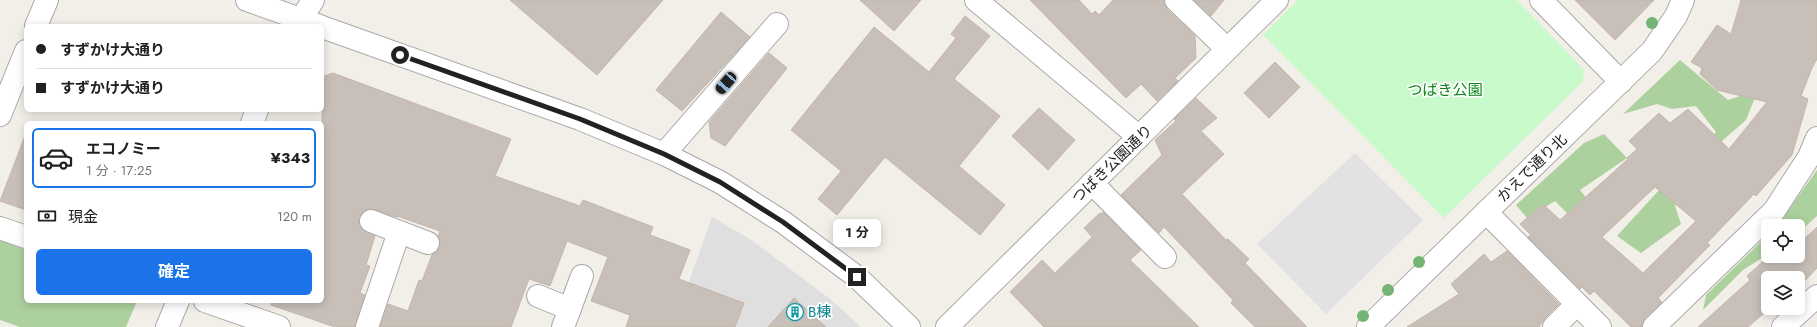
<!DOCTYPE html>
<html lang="ja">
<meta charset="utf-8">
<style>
body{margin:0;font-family:Jost,"Noto Sans JP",sans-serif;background:#f6f6f6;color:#202124;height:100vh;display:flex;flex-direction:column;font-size:15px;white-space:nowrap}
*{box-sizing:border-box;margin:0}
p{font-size:13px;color:#757577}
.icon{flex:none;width:22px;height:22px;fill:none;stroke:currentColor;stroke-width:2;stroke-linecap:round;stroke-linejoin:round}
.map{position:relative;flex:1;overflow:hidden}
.drawer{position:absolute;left:24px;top:121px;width:300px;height:182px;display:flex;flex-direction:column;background:#fff;border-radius:6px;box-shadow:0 2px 10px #0003}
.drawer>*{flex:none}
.guide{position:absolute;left:24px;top:24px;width:300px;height:88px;border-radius:6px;box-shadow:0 2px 10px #0003;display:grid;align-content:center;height:88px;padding:0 12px;background:#fff}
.controls{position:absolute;left:1761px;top:219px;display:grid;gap:8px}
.controls a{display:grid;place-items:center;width:44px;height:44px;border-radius:6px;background:#fff;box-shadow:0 2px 10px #0003;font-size:20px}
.end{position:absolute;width:18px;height:18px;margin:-9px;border:5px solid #222;background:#fff;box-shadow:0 0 0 2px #fff}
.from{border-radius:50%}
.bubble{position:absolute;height:28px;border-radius:6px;background:#fff;box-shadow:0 2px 10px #0003;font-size:13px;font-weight:700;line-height:28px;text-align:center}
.car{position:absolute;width:12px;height:24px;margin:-12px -6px;border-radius:5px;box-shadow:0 0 3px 1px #0007;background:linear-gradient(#222 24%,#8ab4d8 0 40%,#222 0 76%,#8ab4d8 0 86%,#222 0)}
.guide b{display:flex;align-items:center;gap:14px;height:38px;font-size:15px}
.guide b+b{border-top:1px solid #e0e0e0}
.guide i{width:10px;height:10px;background:#202124}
ul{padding:7px 0 0;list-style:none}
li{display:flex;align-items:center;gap:12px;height:60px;margin:0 8px 6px;padding:0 4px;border:2px solid transparent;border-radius:6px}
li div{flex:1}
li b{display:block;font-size:15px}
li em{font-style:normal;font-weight:700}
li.selected{border-color:#1a73e8}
li>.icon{width:36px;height:36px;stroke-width:1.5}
.pay{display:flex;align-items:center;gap:10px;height:44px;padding:0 12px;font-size:15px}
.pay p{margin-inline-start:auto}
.action{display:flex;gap:8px;margin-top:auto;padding:8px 12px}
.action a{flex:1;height:46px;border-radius:6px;background:#1a73e8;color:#fff;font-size:16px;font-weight:700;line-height:46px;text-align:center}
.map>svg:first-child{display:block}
.residential{fill:#e0dfdf}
.forest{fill:#add19e}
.park{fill:#c8facc}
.parking{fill:#e2e2e2}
.building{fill:#c7bfb8;stroke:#c4b6ab;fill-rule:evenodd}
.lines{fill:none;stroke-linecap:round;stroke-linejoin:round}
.minor-casing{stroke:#a9a9a9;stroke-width:24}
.tertiary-casing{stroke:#a9a9a9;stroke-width:24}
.minor{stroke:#fff;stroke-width:22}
.tertiary{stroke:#fff;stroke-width:22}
.tree{fill:#74b475}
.route{stroke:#222;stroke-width:5}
.labels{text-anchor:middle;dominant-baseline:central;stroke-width:3.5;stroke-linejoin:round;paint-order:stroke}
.park-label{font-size:15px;fill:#0c8416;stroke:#fff}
.street-label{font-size:15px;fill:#222;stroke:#fff}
.culture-label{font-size:15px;fill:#0d838f;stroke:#fff;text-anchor:start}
</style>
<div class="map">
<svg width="1817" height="327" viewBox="0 0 1817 327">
<rect width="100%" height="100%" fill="#f2efe9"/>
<path class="residential" d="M712,217l41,24 77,58 31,28h-188z"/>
<g class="forest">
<path d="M1680,60l48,40 30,-10 -12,30 -23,20 -18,33 -30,33 6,18 -40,29 -24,-17 43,-47 27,-20 29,-37 -20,-26 -24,3 -15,-5 -34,10z"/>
<path d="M1604,134l23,24 -47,32 11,14 -18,15 -18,-18 -28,17 -11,-13 68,-62z"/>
<path d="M1817,170v46l-19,17v-7h-21z"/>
<path d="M1768,235v19l-25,16 -40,40 3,-15z"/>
<path d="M0,237l26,10v54h111l-11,26h-106l-20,-7z"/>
</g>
<path class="park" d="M1298,0h219l67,70 -1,11 -139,137 -181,-183z"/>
<path class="parking" d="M1355,153l68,67 -97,94 -69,-70z"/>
<g class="building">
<path d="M510,0h153l-66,75z"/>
<path d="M860,0h61l-27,31z"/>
<path d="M1030,0h49l13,14 3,-3 4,4 14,-15h51l3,9 28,27 1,22 -21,20 3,3 -21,20 -16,-17 -15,14z"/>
<path d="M1194,0h30l-13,16z"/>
<path d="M1575,0h79l-39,40z"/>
<path d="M1741,0h76v59l-5,9 -11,28 7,3 -16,56 -36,41 -2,-2 -47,49 3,2 -52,53 4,4 -17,16 -3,9h-11l-37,-36 -4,4 -8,-8 -2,2 -52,-52 3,-2 -11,-11 23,-20 17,16 68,-61 -1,-1 10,-9 -8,-8 30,-28 11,10 18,-14 41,40 38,-47 -50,-12 -17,-16 2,-6 -11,-6 26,-37 14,9zM1655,187l41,34 -53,52 -41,-36z"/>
<path d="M721,12l29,25 -68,74 -26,-21z"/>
<path d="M965,16l25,20 -36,43 46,37 -41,50 46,39 -25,30 -95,-78 -48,58 -19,-16 23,-28 -50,-41 83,-103 55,45 27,-34 -5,-4z"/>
<path d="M769,53l18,15 -62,78 -14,-8 -2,-16z"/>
<path d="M1275,62l25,25 -31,31 -25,-25z"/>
<path d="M333,73l178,66 -16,37 85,30 3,-6 70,27 -3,8 40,15 -11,29 65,24 -9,24h-109l4,-12 -39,-14 17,-44 -41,-16 -17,45 -21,-7 -18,48h-131l8,-23 20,7 11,-31 3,1 10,-26 7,-7 1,-7 -2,-4 2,-6 -43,-15v1l-28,-8 -6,3 -4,5v6l3,6 13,7 -9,29 4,1 -10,27 5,2 -10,32h-20l-64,-22 1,-4h50v-224z"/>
<path d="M1196,98l21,20 -16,13 23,23 -42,40 44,46 2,-1 21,20 -4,4 62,64h-52l-24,-24 2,-3 -69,-73 -5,6 -38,-38 41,-40 -7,-15 21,-19 -2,-2z"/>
<path d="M1039,108l36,32 -27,30 -36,-34z"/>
<path d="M25,136h1v74l-26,-9z"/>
<path d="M1103,212l38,38 -11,10 69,67h-155l-34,-35 32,-32 13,13 37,-36 -8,-9 16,-15 1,1z"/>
<path d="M1817,227v41l-19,20v-10h-30v30h2l-22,19h-50l52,-47 -3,-4 22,-20h29v-11z"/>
<path d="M1507,251l52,53 -14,14 -6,9h-132l52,-33 -8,-10 33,-30 7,8z"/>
<path d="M794,298l32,29h-58z"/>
</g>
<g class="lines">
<g class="minor-casing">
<g id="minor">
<path d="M976,0l163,137"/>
<path d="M1176,0l51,49"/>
<path d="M1541,0l80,82"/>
<path d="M664,154l113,-130"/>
<path d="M1092,183l73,74"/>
<path d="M1486,212l114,115"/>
<path d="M371,221l57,22"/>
<path d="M538,296l32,13"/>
<path d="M205,301l74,26"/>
<path d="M367,327l32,-95"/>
<path d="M563,327l19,-51"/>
<path d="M947,327l330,-327"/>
<path d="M1554,327l23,-23"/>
<path d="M1654,327l120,-116 35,-54 8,-19"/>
<path d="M1783,327l34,-31"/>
</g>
</g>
<g class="tertiary-casing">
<g id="tertiary">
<path d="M247,0l73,26"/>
<path d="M36,26l11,-26"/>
<path d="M297,26l16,-26"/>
<path d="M322,27l258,92 84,35 56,28 63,40 74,55 52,50"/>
<path d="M0,115l26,-64"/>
<path d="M252,123l5,-13"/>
<path d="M0,228l26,9"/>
<path d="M167,327l11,-26"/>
<path d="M1368,327l284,-276 24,-35 7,-16"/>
</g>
</g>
<use href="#minor" class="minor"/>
<use href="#tertiary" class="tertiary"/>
</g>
<g class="tree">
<circle cx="1652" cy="23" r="6"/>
<circle cx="1419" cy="262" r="6"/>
<circle cx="1388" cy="290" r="6"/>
<circle cx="1363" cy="316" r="6"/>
</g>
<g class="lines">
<path class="route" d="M400,55l180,64 84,35 56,28 63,40 74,55"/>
</g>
<defs>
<g id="building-ring" transform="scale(0.9)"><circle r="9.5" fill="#fff" stroke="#0f9aa8" stroke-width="1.5"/><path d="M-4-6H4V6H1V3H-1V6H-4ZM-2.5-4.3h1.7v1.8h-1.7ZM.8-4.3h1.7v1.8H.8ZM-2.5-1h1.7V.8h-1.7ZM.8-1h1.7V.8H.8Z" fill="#0f9aa8"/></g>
</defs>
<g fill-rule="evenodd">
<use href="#building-ring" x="795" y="312"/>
</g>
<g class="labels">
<g class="park-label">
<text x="1445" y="90">つばき公園</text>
</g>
<g class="street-label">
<text transform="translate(1112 164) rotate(-44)">つばき公園通り</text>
<text transform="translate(1532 168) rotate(-44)">かえで通り北</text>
</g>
<g class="culture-label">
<text x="808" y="312">B棟</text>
</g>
</g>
</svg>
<div class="controls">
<a><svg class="icon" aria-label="locate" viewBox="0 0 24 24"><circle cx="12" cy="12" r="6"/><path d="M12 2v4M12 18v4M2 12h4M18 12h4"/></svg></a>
<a><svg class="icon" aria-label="layers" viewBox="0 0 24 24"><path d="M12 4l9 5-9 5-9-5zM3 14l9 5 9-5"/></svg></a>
</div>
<i class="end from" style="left:400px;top:55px"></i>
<i class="end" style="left:857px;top:277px"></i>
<div class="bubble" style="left:833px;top:219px;width:48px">1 分</div>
<i class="car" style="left:726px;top:83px;rotate:221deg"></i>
<div class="guide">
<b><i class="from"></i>すずかけ大通り</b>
<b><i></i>すずかけ大通り</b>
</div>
<section class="drawer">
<ul>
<li class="selected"><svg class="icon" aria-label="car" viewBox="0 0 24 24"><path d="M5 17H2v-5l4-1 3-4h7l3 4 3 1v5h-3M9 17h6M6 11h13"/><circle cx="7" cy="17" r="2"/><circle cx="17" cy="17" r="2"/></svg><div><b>エコノミー</b><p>1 分 · 17:25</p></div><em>¥343</em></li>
</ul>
<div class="pay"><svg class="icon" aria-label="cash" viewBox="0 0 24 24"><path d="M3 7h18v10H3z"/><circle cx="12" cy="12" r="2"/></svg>現金<p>120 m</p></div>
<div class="action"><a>確定</a></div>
</section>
</div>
